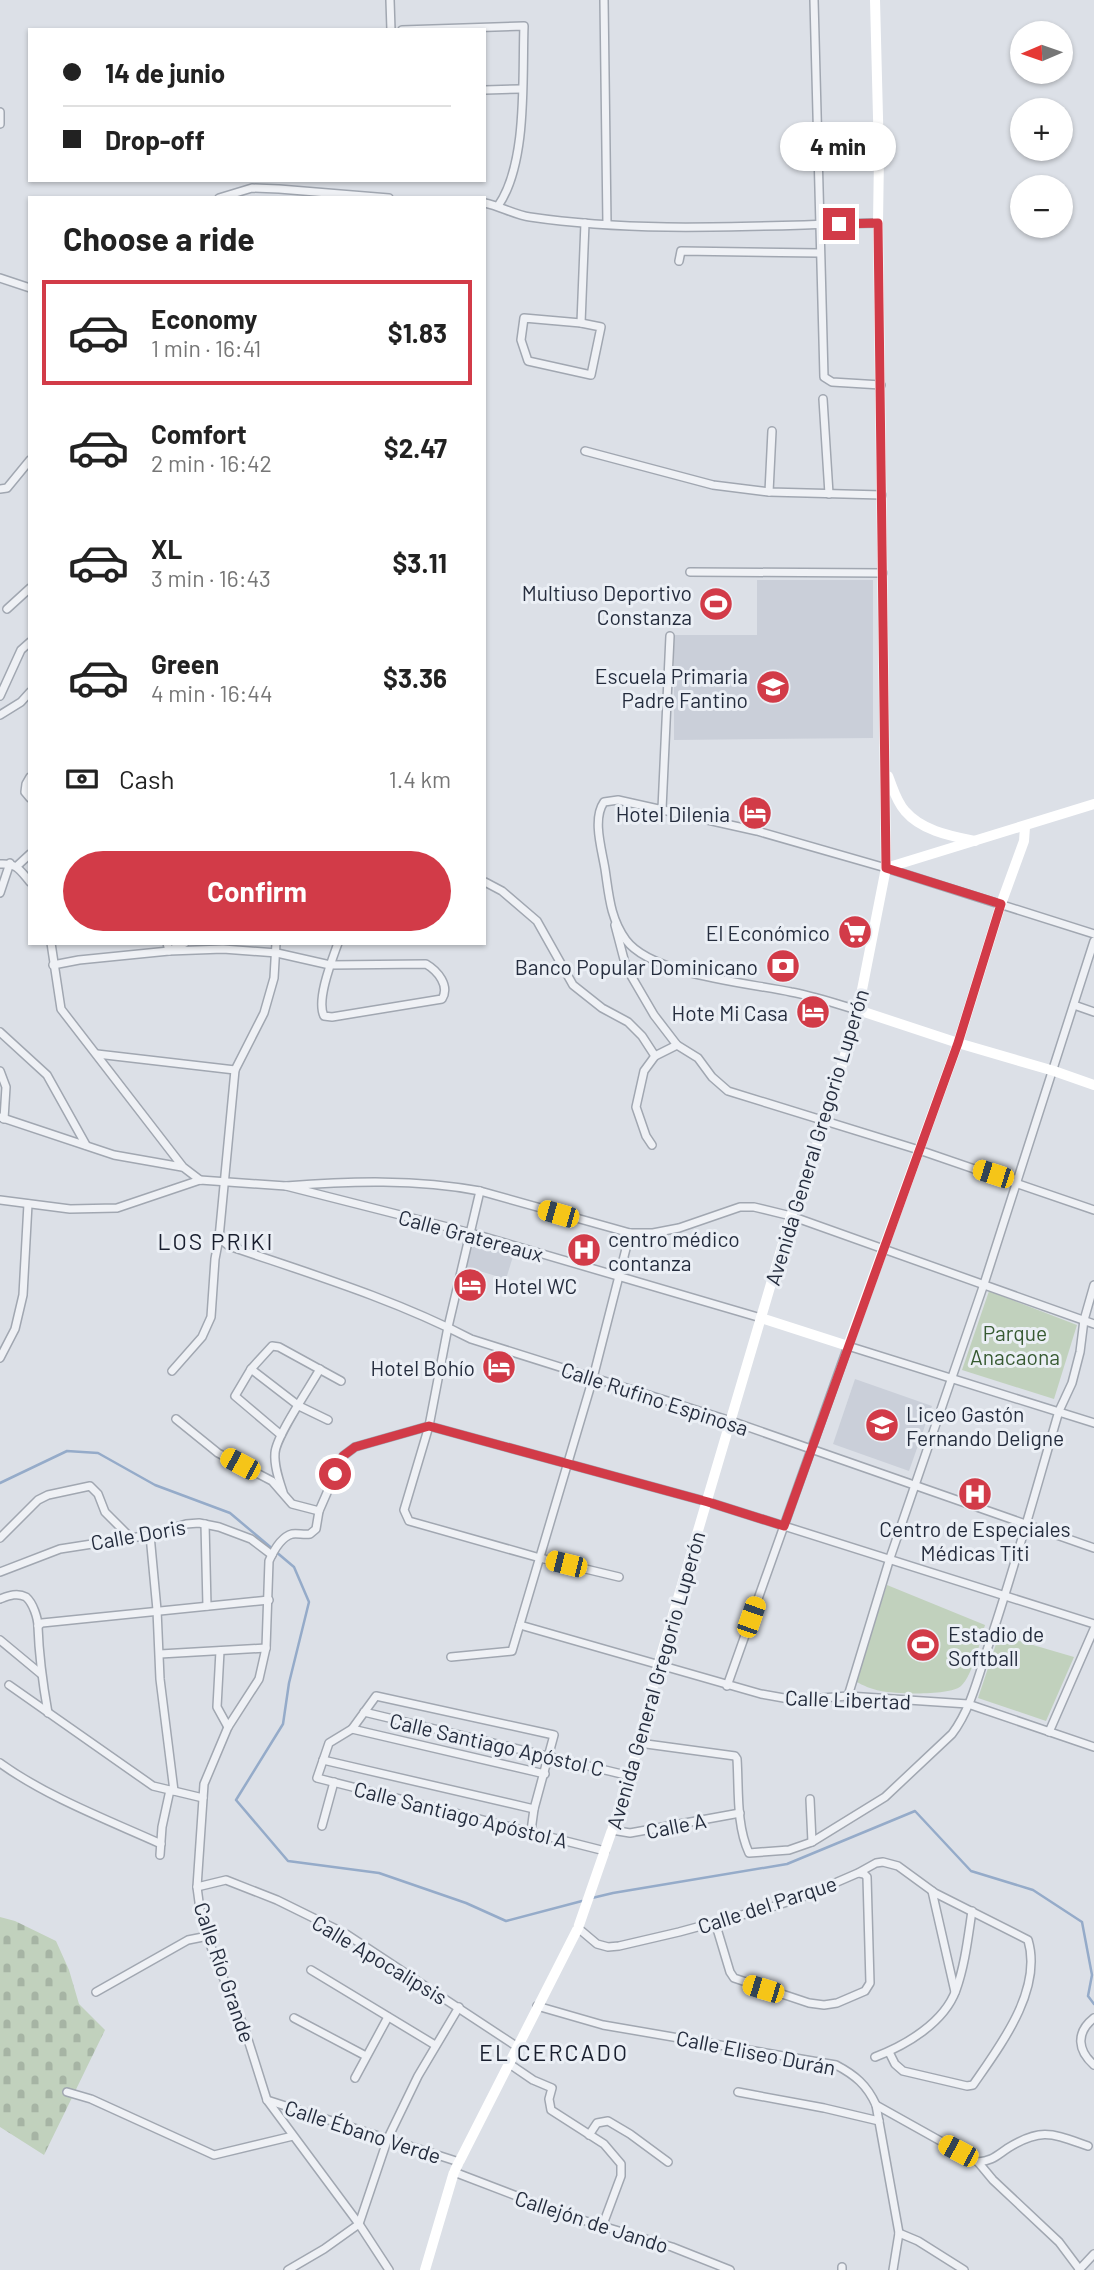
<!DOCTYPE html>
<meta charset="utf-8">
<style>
body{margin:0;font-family:Barlow,sans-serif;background:#f2f2f2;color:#222;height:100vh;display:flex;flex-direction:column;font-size:26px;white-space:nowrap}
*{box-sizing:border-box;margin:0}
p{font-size:23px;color:#767676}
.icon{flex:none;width:38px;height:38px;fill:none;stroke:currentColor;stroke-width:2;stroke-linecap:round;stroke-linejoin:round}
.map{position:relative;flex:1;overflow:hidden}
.sheet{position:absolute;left:28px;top:196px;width:458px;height:749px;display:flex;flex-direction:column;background:#fff;border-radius:0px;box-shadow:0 2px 5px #0004}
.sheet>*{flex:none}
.banner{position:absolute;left:28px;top:28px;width:458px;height:154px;border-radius:0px;box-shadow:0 2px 5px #0004;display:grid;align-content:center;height:154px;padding:0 35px;background:#fff}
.needle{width:46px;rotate:268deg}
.fabs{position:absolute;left:1010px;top:21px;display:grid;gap:14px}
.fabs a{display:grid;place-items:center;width:63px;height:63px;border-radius:50%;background:#fff;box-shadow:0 2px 5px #0004;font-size:35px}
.end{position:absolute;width:32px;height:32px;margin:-16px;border:9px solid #d23b48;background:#fff;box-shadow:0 0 0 4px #fff}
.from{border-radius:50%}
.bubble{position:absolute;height:49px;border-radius:24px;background:#fff;box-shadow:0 2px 5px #0004;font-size:23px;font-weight:700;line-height:49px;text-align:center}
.car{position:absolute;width:21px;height:42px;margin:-21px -10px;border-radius:9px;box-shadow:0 0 5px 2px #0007;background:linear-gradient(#f5c518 24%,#345 0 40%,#f5c518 0 76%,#345 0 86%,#f5c518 0)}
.banner b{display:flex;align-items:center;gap:24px;height:66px;font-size:26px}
.banner b+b{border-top:2px solid #e0e0e0}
.banner i{width:18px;height:18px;background:#222}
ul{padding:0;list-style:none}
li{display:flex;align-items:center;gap:21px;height:105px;margin:0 14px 10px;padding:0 21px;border:4px solid transparent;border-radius:0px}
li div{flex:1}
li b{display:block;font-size:26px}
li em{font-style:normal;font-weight:700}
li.current{border-color:#d23b48}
li>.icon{width:63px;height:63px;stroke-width:1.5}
h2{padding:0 35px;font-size:32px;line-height:84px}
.pay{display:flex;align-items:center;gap:18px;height:77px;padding:0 35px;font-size:26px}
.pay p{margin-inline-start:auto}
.cta{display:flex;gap:14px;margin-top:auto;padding:14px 35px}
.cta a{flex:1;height:80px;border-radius:42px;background:#d23b48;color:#fff;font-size:28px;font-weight:700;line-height:80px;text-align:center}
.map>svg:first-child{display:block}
.built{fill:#cacfd9}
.cemetery{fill:url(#cemetery-stones)}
.green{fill:#c1d1bd}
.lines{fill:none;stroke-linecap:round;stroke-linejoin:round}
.stream{stroke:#95abc9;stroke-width:2.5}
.street-casing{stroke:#a1a7b1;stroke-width:10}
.street{stroke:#eff1f5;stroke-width:7}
.secondary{stroke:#fff;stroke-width:10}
.route{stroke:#d23b48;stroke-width:9}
.labels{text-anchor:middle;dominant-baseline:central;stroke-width:6;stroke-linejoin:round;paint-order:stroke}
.poi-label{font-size:21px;fill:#252d3e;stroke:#ebeff5;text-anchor:end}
.street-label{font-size:21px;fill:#252d3e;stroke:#ebeff5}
.park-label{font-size:21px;fill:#375a32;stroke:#ebeff5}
.neighbourhood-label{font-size:23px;letter-spacing:2px;fill:#181e2e;stroke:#ebeff5}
</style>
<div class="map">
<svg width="1094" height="2270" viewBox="0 0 1094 2270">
<defs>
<pattern id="cemetery-stones" width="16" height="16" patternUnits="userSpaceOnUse" patternTransform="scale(1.75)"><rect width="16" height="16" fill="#c1d1bd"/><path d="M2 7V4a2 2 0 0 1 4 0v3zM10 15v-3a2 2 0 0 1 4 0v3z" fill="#a6b4a4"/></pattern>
</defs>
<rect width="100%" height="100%" fill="#dce0e7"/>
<g class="built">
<path d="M757,580h116v158l-199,2v-105h83z"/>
<path d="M474,1238l41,12 -9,29 -40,-12z"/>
<path d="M855,1379l77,27 -23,65 -76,-27z"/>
</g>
<path class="cemetery" d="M0,1917l15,4 41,20 13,29 10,34 26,26 -61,125 -44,-28z"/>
<g class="green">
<path d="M989,1291l88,34 -23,74 -92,-29z"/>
<path d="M887,1585l98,40c-5,16 -12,50 -24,61 -11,10 -65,8 -80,5 -10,-2 -17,-5 -26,-10z"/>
<path d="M999,1635l75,22 -28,64 -68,-23z"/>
</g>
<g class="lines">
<g class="stream">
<path d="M0,1483l67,-32 31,2 57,32 75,28 64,54 15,35 -20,81 -6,41 -47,76 52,61 91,12 87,30 40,18 76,-20"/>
<path d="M592,1898l21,-5 174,-29 128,-53 56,60 62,19 49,32 10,53 -4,21 6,8"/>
</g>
<g class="street-casing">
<g id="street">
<path d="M390,0l1,30"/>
<path d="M604,0l3,224"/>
<path d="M814,0l10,377 8,5 49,3"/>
<path d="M402,30l122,-4c-2,51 4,137 -26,180"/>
<path d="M485,90l36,-1"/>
<path d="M0,112v12"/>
<path d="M219,198l33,-10 27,1 110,9"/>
<path d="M485,203c15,3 30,12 45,14 115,17 232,8 348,6"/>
<path d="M679,261l2,-10 138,2"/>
<path d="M0,278l30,10"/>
<path d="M524,318l57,5 20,4 -10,48 -63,-14 -7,-21z"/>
<path d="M581,323l4,-100"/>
<path d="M823,399l6,95"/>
<path d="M585,451l128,34 56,7 113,3"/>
<path d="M0,489l7,-1 23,-28"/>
<path d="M769,492l3,-61"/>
<path d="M690,572l193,1"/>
<path d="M7,609l23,-21"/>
<path d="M0,696l21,-46 9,-8"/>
<path d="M0,715l21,-13 9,-10"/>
<path d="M30,777l-4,7 -1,8 5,6"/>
<path d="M662,809l8,-173"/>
<path d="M0,864c17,-1 20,6 30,18"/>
<path d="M17,866l13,-12"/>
<path d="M485,882l17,9 35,30 36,64 29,23 26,14 14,14 13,20"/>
<path d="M0,893l10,-30"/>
<path d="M615,925l11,42 28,48 23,30 21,13 14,19 16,14 191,59 175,60"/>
<path d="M51,943l10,66 122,158 17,13"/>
<path d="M167,943l2,8 16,-8"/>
<path d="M53,965l26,-5 90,-9 54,-2 54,4 53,12 96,-1c12,7 24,22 16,35l-110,18 -8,-1c-8,-16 8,-56 14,-73"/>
<path d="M1074,1005l20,7"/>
<path d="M858,1010c-22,-6 -44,-14 -67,-18 -42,-9 -139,-17 -165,-52 -16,-22 -17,-45 -21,-71 -3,-19 -13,-50 -1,-67l14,-2 139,31 129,37 208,66"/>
<path d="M0,1032l47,43 39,70"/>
<path d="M97,1054l138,16"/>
<path d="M0,1071l6,16 -2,32"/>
<path d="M0,1117l114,38 68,12"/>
<path d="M652,1145l-6,-9 -10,-29 8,-36 11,-15 22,-11"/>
<path d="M286,1186c65,-5 130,-7 194,5l150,42h23l26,-5 61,-21h14l37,9 303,108"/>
<path d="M480,1191l-32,136 -19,99 -25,84 5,11 131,37 79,19"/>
<path d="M0,1200l70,9 47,-1 83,-28 86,6 185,47 290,85"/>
<path d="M219,1238l10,8c82,28 165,53 242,93l260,82 363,127"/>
<path d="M0,1358l15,-29 8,-34 5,-91"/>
<path d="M251,1369l48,37 29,14"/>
<path d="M172,1371l30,-34 9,-20 4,-58 4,-21 16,-168 29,-57 10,-35 2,-35"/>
<path d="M176,1419l42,34 54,28 20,23 27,7"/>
<path d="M281,1435l-46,-39 16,-27 21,-23 7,1 62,34"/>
<path d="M283,1492c-4,-12 -9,-26 -8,-39 1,-17 35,-66 45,-84"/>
<path d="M205,1524l2,82"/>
<path d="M150,1535l7,75 3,69 14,112"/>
<path d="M0,1538l38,-38 10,-5 42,-9 8,8 7,18 25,25"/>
<path d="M0,1572l60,-23 90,-14 36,-11 13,-1 20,4 32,12 21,16"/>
<path d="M0,1599c8,-3 17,-7 26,-2 7,6 12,21 12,30 1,29 5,58 10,86"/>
<path d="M520,1625l241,69 34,6 53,-4 120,8 126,43"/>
<path d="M38,1626l4,-3 227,-23"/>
<path d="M0,1640l41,34"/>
<path d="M220,1651l-3,56 11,20"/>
<path d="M160,1654l106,-6"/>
<path d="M451,1657l61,-6 81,-273 37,-145"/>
<path d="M9,1685l144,101 50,12"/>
<path d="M727,1686l121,-340 246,77"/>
<path d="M848,1696l42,-138 94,-274 110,-343"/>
<path d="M364,1712l266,64"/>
<path d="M352,1729l193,45"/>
<path d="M1049,1732l45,-103"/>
<path d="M639,1743l96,13 2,3c2,30 -1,66 12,94l40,-3 23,-8 73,-45 67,-63c19,-25 27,-60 37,-90 26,-77 47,-155 70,-233l13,-28 8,-31 4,-32 10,-35"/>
<path d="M323,1760l211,49"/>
<path d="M0,1763c47,34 108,57 161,81"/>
<path d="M810,1799l2,43"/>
<path d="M322,1826l12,-44"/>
<path d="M612,1830l18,3 110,-20"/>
<path d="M531,1831l3,-22 20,-74 -178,-39 -24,33 -23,14 -12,35 288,73"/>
<path d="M160,1855l2,-28 8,-37"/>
<path d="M197,1887l29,-7 51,20 69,34 170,112"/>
<path d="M932,1891l23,101"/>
<path d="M715,1922l15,50 4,6 75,25 15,2 13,-2 28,-12 5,-8 -3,-106 -3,-3 -5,-1"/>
<path d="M578,1928l19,16 11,3 11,-1 60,-14 96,-26 30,-10 53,-23 18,-10 7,-1 15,4 37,27 93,47c15,50 -28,106 -55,145l-6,1 -64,-15 -8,-7 -6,-12"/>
<path d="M311,1970l124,75"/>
<path d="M96,1992l92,-52 20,-4"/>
<path d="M537,2006l66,19 233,40c19,10 31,20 40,40l23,128 -6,37"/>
<path d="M294,2018l72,38"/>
<path d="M1094,2018c-19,15 -16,33 0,47"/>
<path d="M875,2057c31,-12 69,-34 81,-67 9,-25 12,-53 16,-79"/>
<path d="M508,2063l25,17 19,8 -3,11 2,11 53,34 17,20v12l-19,51"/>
<path d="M355,2078l33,-61"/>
<path d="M67,2092l24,7 123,56 79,-19"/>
<path d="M738,2092l86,16 55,13"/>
<path d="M267,2100l192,62"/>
<path d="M876,2105l102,57 15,18 66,62 21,28"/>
<path d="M589,2135l8,-12 11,-2 22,13 38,28"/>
<path d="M978,2162c14,-1 18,-6 30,-14 34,-21 45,-14 80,-2"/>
<path d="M454,2172l115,44 103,31 58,23"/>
<path d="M899,2233l19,8 46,29"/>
<path d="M288,2270l36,-21 35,-25 29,-86 30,-62 41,-69"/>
<path d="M389,2270l-30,-46 -92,-124 -23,-73 -29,-69 -14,-40 -2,-16 -2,-15 7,-103 24,-57 31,-48 7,-31 3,-87c4,-9 12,-24 23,-27 5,-1 12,1 18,0l6,-5 3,-18 24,-55 12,-9 74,-21 279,76 386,122"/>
<path d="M842,2270v-3"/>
<path d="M1079,2270l15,-16"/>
</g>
</g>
<use href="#street" class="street"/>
<g class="secondary">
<path d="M888,776c5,12 8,25 17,35 17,20 46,25 70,30"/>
<path d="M886,868l208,-64"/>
<path d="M858,1010l100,33 96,28 40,14"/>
<path d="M761,1318l87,28 110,-303 43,-139 23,-63 1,-14"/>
<path d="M425,2270l29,-98 124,-244 34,-98 18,-54 28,-110 133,-450 35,-96 32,-110 28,-142 -8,-645 1,-67 -4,-156"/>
</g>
</g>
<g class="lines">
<path class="route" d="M335,1474l8,-18 12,-9 74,-21 279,76 76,24 174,-483 43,-139 -115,-36 -8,-645 -39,1"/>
</g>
<defs>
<g id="stadium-disc" transform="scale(1.75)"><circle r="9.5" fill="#d23b48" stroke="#ebeff5"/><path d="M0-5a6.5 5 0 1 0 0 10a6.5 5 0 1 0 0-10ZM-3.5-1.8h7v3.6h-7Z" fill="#fff"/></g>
<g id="school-disc" transform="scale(1.75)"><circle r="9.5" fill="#d23b48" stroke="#ebeff5"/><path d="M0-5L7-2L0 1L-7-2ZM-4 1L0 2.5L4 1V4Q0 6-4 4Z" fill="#fff"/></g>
<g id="hotel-disc" transform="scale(1.75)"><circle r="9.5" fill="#d23b48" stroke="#ebeff5"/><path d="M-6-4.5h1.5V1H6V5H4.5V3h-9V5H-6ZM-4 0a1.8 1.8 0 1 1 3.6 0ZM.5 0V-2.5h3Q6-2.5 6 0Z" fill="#fff"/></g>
<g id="supermarket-disc" transform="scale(1.75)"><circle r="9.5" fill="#d23b48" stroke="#ebeff5"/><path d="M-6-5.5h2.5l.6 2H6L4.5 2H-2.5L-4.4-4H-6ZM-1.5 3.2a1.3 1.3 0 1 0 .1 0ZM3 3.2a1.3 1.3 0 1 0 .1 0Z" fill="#fff"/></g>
<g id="bank-disc" transform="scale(1.75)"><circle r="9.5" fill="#d23b48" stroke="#ebeff5"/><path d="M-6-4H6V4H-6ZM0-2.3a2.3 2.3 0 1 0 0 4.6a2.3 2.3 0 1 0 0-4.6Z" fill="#fff"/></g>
<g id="hospital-disc" transform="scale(1.75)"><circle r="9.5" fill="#d23b48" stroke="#ebeff5"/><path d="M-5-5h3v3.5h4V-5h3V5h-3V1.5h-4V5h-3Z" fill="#fff"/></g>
</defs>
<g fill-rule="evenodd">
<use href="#stadium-disc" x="716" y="604"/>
<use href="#school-disc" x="773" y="687"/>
<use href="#hotel-disc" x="755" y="813"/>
<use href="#supermarket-disc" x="855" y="932"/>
<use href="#bank-disc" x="783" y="966"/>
<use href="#hotel-disc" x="813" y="1012"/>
<use href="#hospital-disc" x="584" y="1250"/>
<use href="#hotel-disc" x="470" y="1285"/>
<use href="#hotel-disc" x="499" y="1367"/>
<use href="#school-disc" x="882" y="1425"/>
<use href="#hospital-disc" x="975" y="1494"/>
<use href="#stadium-disc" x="923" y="1645"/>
</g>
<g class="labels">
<g class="poi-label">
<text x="692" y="592">Multiuso Deportivo<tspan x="692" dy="24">Constanza</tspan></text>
<text x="748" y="675">Escuela Primaria<tspan x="748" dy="24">Padre Fantino</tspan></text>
<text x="730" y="813">Hotel Dilenia</text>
<text x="830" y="932">El Económico</text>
<text x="758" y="966">Banco Popular Dominicano</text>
<text x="788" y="1012">Hote Mi Casa</text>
<text x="608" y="1238" text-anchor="start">centro médico<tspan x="608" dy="24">contanza</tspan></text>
<text x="494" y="1285" text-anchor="start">Hotel WC</text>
<text x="475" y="1367">Hotel Bohío</text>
<text x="906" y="1413" text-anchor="start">Liceo Gastón<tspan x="906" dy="24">Fernando Deligne</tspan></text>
<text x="975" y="1528" text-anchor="middle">Centro de Especiales<tspan x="975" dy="24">Médicas Titi</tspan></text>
<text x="948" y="1633" text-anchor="start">Estadio de<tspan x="948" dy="24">Softball</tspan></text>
</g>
<g class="street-label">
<text transform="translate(816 1137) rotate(-73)">Avenida General Gregorio Luperón</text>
<text transform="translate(471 1235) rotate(15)">Calle Gratereaux</text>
<text transform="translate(655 1398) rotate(18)">Calle Rufino Espinosa</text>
<text transform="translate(138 1534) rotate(-10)">Calle Doris</text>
<text transform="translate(655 1680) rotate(-74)">Avenida General Gregorio Luperón</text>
<text transform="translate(848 1699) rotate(2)">Calle Libertad</text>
<text transform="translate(497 1744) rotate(13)">Calle Santiago Apóstol C</text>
<text transform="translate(461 1814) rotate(14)">Calle Santiago Apóstol A</text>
<text transform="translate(676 1825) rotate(-11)">Calle A</text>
<text transform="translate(767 1904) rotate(-18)">Calle del Parque</text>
<text transform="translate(380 1959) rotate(31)">Calle Apocalipsis</text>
<text transform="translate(225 1972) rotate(71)">Calle Río Grande</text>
<text transform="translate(756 2052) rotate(11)">Calle Eliseo Durán</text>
<text transform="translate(363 2131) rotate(18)">Calle Ébano Verde</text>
<text transform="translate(592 2221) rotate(18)">Callejón de Jando</text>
</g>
<g class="park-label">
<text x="1015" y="1332">Parque<tspan x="1015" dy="24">Anacaona</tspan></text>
</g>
<g class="neighbourhood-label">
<text x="216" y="1241">LOS PRIKI</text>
<text x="554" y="2052">EL CERCADO</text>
</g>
</g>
</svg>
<div class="fabs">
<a><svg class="needle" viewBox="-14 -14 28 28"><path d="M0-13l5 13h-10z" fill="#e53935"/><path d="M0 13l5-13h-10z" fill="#767676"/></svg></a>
<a>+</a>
<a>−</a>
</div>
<i class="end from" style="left:335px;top:1474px"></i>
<i class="end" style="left:839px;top:224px"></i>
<div class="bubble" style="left:780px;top:122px;width:116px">4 min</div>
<i class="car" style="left:993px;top:1174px;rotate:288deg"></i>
<i class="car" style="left:558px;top:1214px;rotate:286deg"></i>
<i class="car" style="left:240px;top:1464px;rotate:298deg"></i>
<i class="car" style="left:566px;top:1564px;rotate:284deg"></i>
<i class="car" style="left:751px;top:1617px;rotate:19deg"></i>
<i class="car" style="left:763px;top:1989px;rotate:287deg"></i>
<i class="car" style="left:958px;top:2151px;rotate:298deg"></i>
<div class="banner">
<b><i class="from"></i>14 de junio</b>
<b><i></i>Drop-off</b>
</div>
<section class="sheet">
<h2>Choose a ride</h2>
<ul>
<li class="current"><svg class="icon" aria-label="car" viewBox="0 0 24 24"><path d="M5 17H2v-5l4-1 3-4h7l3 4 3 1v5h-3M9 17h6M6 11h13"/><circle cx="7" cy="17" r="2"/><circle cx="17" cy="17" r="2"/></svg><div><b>Economy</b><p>1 min · 16:41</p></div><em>$1.83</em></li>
<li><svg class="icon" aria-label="car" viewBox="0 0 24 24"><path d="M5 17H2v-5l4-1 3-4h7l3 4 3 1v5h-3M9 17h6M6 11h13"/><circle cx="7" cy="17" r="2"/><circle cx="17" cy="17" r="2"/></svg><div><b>Comfort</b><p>2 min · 16:42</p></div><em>$2.47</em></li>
<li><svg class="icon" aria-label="car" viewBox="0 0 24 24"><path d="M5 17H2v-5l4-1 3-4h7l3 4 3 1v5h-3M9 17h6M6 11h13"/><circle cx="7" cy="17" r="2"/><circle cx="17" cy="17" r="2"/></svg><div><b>XL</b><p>3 min · 16:43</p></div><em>$3.11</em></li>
<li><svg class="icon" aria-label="car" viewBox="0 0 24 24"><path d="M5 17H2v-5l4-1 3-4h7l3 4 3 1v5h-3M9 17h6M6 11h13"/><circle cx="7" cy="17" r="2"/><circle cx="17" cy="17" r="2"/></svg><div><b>Green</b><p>4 min · 16:44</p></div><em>$3.36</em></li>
</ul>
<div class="pay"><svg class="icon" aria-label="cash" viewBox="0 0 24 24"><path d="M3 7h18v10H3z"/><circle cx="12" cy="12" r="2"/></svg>Cash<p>1.4 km</p></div>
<div class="cta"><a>Confirm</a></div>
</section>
</div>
